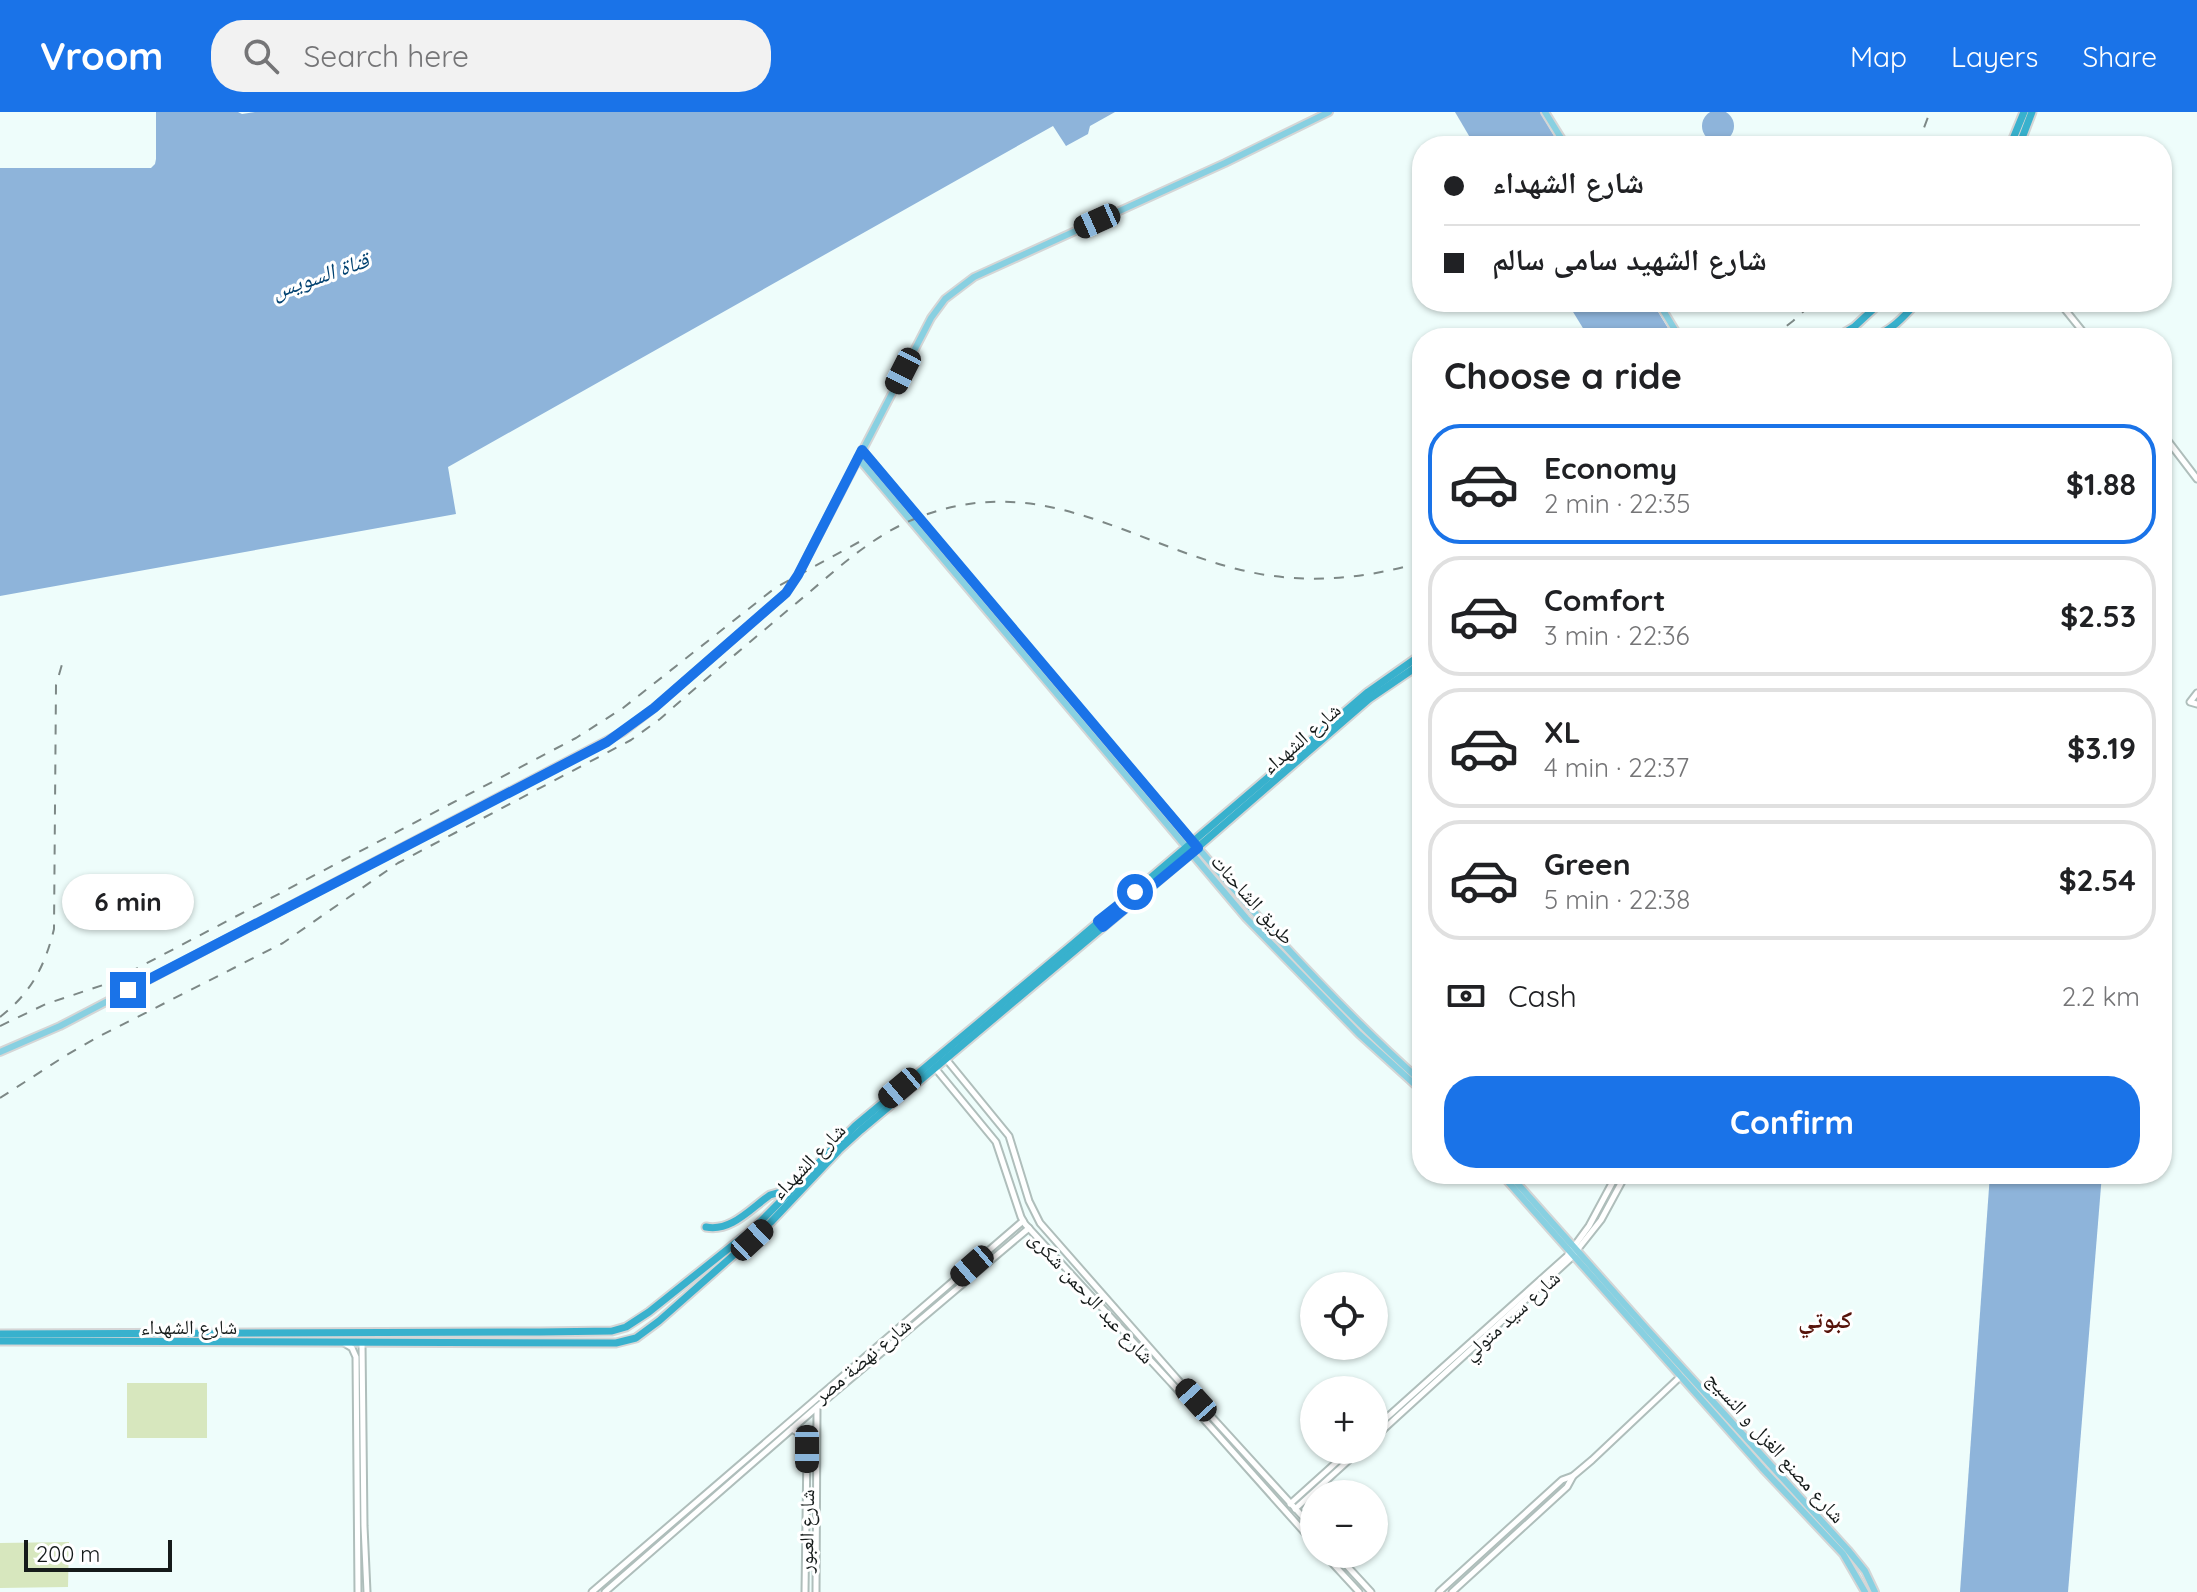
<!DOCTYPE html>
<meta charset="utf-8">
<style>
body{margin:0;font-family:Quicksand,"Noto Naskh Arabic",sans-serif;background:#f2f2f2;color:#202124;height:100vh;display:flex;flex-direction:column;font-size:30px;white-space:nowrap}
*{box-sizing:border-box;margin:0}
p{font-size:26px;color:#757577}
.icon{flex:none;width:44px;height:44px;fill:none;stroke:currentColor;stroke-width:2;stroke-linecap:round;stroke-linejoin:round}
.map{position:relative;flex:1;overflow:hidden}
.sheet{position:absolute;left:1412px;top:216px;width:760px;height:856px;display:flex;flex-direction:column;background:#fff;border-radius:32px;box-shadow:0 2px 6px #0004}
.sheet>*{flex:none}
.banner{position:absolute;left:1412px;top:24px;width:760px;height:176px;border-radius:32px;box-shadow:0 2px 6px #0004;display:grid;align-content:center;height:176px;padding:0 32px;background:#fff}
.fabs{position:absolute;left:1300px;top:1160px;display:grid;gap:16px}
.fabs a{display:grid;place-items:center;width:88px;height:88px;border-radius:50%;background:#fff;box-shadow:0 2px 6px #0004;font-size:40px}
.scale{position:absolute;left:24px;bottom:20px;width:148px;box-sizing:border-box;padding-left:8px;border:4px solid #151b1a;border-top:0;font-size:22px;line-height:28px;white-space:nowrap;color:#151b1a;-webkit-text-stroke:6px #fff;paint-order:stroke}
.end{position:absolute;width:36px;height:36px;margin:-18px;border:10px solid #1a73e8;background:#fff;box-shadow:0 0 0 4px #fff}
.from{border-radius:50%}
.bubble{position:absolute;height:56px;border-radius:28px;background:#fff;box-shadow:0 2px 6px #0004;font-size:26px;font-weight:700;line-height:56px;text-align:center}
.car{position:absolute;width:24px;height:48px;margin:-24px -12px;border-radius:10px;box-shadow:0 0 6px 2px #0007;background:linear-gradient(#222 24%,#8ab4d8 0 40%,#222 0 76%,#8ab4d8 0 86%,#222 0)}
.banner b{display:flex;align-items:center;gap:28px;height:76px;font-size:30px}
.banner b+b{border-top:2px solid #e0e0e0}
.banner i{width:20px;height:20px;background:#202124}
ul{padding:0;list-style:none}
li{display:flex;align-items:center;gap:24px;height:120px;margin:0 16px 12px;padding:0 16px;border:4px solid #e0e0e0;border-radius:32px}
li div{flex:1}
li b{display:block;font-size:30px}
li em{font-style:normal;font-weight:700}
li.on{border-color:#1a73e8}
li>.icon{width:72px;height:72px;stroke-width:1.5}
h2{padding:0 32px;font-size:36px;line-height:96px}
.pay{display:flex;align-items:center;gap:20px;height:88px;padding:0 32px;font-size:30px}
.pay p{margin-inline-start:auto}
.action{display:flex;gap:16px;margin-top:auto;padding:16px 32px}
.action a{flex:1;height:92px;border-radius:32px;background:#1a73e8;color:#fff;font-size:32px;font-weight:700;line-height:92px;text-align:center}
header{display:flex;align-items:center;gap:48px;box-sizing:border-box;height:112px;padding:0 40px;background:#1a73e8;color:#fff}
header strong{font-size:38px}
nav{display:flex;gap:44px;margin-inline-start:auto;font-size:28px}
.search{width:560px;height:72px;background:#f2f2f2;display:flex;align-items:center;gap:20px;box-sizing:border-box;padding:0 28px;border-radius:32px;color:#757577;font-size:30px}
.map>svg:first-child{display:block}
.green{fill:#d7e7be}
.water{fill:#8eb4da}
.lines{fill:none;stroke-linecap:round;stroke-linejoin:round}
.minor-casing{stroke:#afbebb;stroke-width:9}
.major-casing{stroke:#d5d6d6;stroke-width:10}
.highway-casing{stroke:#d5d6d6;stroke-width:11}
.minor{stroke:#fff;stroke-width:5}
.major{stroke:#88d0e1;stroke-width:6}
.highway{stroke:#38b1cd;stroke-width:7}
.rail{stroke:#7d8886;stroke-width:2;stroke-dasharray:10 10;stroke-linecap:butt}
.route{stroke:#1a73e8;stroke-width:10}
.labels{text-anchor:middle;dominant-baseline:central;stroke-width:6;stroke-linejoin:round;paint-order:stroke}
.street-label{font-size:20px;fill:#151b1a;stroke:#fff}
.water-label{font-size:22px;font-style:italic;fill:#024271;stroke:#fff}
.quarter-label{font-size:24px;font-weight:bold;fill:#56130a;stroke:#fff}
</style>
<header>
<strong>Vroom</strong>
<div class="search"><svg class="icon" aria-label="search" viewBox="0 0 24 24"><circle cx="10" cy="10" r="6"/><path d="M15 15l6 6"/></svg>Search here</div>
<nav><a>Map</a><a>Layers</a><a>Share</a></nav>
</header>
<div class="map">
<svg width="2197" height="1480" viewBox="0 0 2197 1480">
<rect width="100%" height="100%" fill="#eefdfb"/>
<g class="green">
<rect x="127" y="1271" width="80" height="55"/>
<path d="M69,1430l-1,45 -68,1v-45z"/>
</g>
<g class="water">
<circle cx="1718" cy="14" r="16"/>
<path d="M156,0h82l4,2 13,-2h860l-25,14 -2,8 -22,12 -13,-20 -605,341 8,47 -456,82v-428h151l4,-4 1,-5z"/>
<path d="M1455,0h85l20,34h-85z"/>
<path d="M1567,190h85l22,36h-85z"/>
<path d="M1990,1062h112l-34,418h-108z"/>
</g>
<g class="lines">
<g class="minor-casing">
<g id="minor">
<path d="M2059,190l29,36"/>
<path d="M2162,321l35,46"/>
<path d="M2197,581l-7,9 7,2"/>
<path d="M946,947l63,77 20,65 11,22 138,157 136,149"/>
<path d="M935,956l61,74 25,75 4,7 150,163 139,156"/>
<path d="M344,1231l8,5 4,9 2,235"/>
<path d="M362,1231l2,183 3,66"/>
<path d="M792,1317l10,6 5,14 -2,143"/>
<path d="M1374,1317l193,-173 22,-30 28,-52"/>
<path d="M1374,1326l196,-179 31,-39 25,-46"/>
<path d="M1290,1392l60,-54"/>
<path d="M1295,1397l65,-59"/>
<path d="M1324,1442l35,38"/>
<path d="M1336,1442l35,38"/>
<path d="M592,1480l431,-371"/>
<path d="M605,1480l212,-185 212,-179"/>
<path d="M816,1480l1,-185"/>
<path d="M1439,1480l123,-112 11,-4 19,-16 89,-84"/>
<path d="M1452,1480l115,-105 6,-11"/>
</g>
</g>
<g class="major-casing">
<g id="major">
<path d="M1545,0l21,34"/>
<path d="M1658,190l22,36"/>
<path d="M862,338c92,111 185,221 278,330 89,105 179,210 282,302"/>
<path d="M858,346l388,460 113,116 63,57"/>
<path d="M0,940l60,-26 563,-294 31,-24 132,-115 12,-18 133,-257 14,-19 29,-22 251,-114 104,-51"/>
<path d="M1501,1062l262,295 80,85 22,38"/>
<path d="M1509,1062l137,154 202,222 17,21 10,21"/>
</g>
</g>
<g class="highway-casing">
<g id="highway">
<path d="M2010,34l14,-34"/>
<path d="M2019,34l13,-34"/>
<path d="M1836,226l18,-11 27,-25"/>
<path d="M1871,226c19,-6 33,-21 46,-36"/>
<path d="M706,1115c25,5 44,-18 64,-32l7,-2 11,2"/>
<path d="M0,1222l540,-2 72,-1 14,-4 23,-15 104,-83 102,-103 218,-182 295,-252 54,-38"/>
<path d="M0,1229l616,2 20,-5 23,-17 112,-99 68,-72 22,-20 329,-276 179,-155 53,-36"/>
</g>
</g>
<use href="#minor" class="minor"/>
<use href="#major" class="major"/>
<use href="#highway" class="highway"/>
<g class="rail">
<path d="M1917,34l13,-34"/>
<path d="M1771,226l22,-17 21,-19"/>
<path d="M0,905c31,-24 45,-51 54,-88l2,-244 7,-24"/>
<path d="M0,914l46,-22 63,-21 467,-245 47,-30 152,-120 84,-46"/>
<path d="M0,986l65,-42 33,-19 185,-94 115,-80 233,-123 29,-21c44,-39 89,-76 134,-114 38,-31 76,-69 123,-87 121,-48 207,22 320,51 63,16 124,11 185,-7"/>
</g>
</g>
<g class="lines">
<path class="route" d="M128,878l479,-248 47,-34 132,-115 12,-18 64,-125 336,398 -95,79 -5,-6 37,-29"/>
</g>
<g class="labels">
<g class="street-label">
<text transform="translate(1301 626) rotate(-41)">شارع الشهداء</text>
<text transform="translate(1253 787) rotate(48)">طريق الشاحنات</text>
<text transform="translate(808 1049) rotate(-46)">شارع الشهداء</text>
<text transform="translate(1092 1185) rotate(47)">شارع عبد الرحمن شكرى</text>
<text transform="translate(1511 1203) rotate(-42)">شارع سيد متولي</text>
<text x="189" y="1214">شارع الشهداء</text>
<text transform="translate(862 1248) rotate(-40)">شارع نهضة مصر</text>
<text transform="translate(1776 1335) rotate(48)">شارع مصنع الغزل و النسيج</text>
<text transform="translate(806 1419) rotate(-89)">شارع العبور</text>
</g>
<g class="water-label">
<text transform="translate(320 163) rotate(-19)">قناة السويس</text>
</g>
<g class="quarter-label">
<text x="1825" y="1207">كبوتي</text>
</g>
</g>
</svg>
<div class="fabs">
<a><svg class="icon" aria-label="locate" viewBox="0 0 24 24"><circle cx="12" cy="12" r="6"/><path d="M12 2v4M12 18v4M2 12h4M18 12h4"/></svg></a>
<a>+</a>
<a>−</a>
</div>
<div class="scale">200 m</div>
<i class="end from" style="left:1135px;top:780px"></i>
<i class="end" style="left:128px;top:878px"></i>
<div class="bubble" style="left:62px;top:762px;width:132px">6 min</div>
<i class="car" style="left:1097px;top:109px;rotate:246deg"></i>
<i class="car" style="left:903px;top:259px;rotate:207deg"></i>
<i class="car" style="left:900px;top:976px;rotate:230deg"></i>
<i class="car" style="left:752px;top:1128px;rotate:47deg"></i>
<i class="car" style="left:972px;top:1154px;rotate:229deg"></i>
<i class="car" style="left:1196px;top:1288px;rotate:318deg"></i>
<i class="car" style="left:807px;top:1337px;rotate:180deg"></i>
<div class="banner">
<b><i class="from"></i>شارع الشهداء</b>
<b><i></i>شارع الشهيد سامى سالم</b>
</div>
<section class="sheet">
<h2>Choose a ride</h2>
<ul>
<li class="on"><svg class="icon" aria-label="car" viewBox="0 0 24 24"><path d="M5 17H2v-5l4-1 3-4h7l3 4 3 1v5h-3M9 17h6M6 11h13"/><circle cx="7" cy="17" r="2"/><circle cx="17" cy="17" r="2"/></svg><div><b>Economy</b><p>2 min · 22:35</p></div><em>$1.88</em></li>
<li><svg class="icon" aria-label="car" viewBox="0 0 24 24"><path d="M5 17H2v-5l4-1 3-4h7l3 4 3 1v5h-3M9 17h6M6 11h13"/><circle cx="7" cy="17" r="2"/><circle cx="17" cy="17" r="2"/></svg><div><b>Comfort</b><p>3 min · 22:36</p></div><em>$2.53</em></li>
<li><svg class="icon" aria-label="car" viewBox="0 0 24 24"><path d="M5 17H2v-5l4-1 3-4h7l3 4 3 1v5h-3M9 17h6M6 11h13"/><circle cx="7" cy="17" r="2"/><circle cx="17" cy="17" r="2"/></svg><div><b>XL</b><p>4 min · 22:37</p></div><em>$3.19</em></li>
<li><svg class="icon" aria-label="car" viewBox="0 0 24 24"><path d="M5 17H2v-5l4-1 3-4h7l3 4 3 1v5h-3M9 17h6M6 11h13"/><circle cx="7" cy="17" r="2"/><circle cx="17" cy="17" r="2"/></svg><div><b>Green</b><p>5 min · 22:38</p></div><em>$2.54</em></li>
</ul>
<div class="pay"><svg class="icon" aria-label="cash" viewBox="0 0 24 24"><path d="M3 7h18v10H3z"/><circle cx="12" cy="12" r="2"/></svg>Cash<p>2.2 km</p></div>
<div class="action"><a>Confirm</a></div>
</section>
</div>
